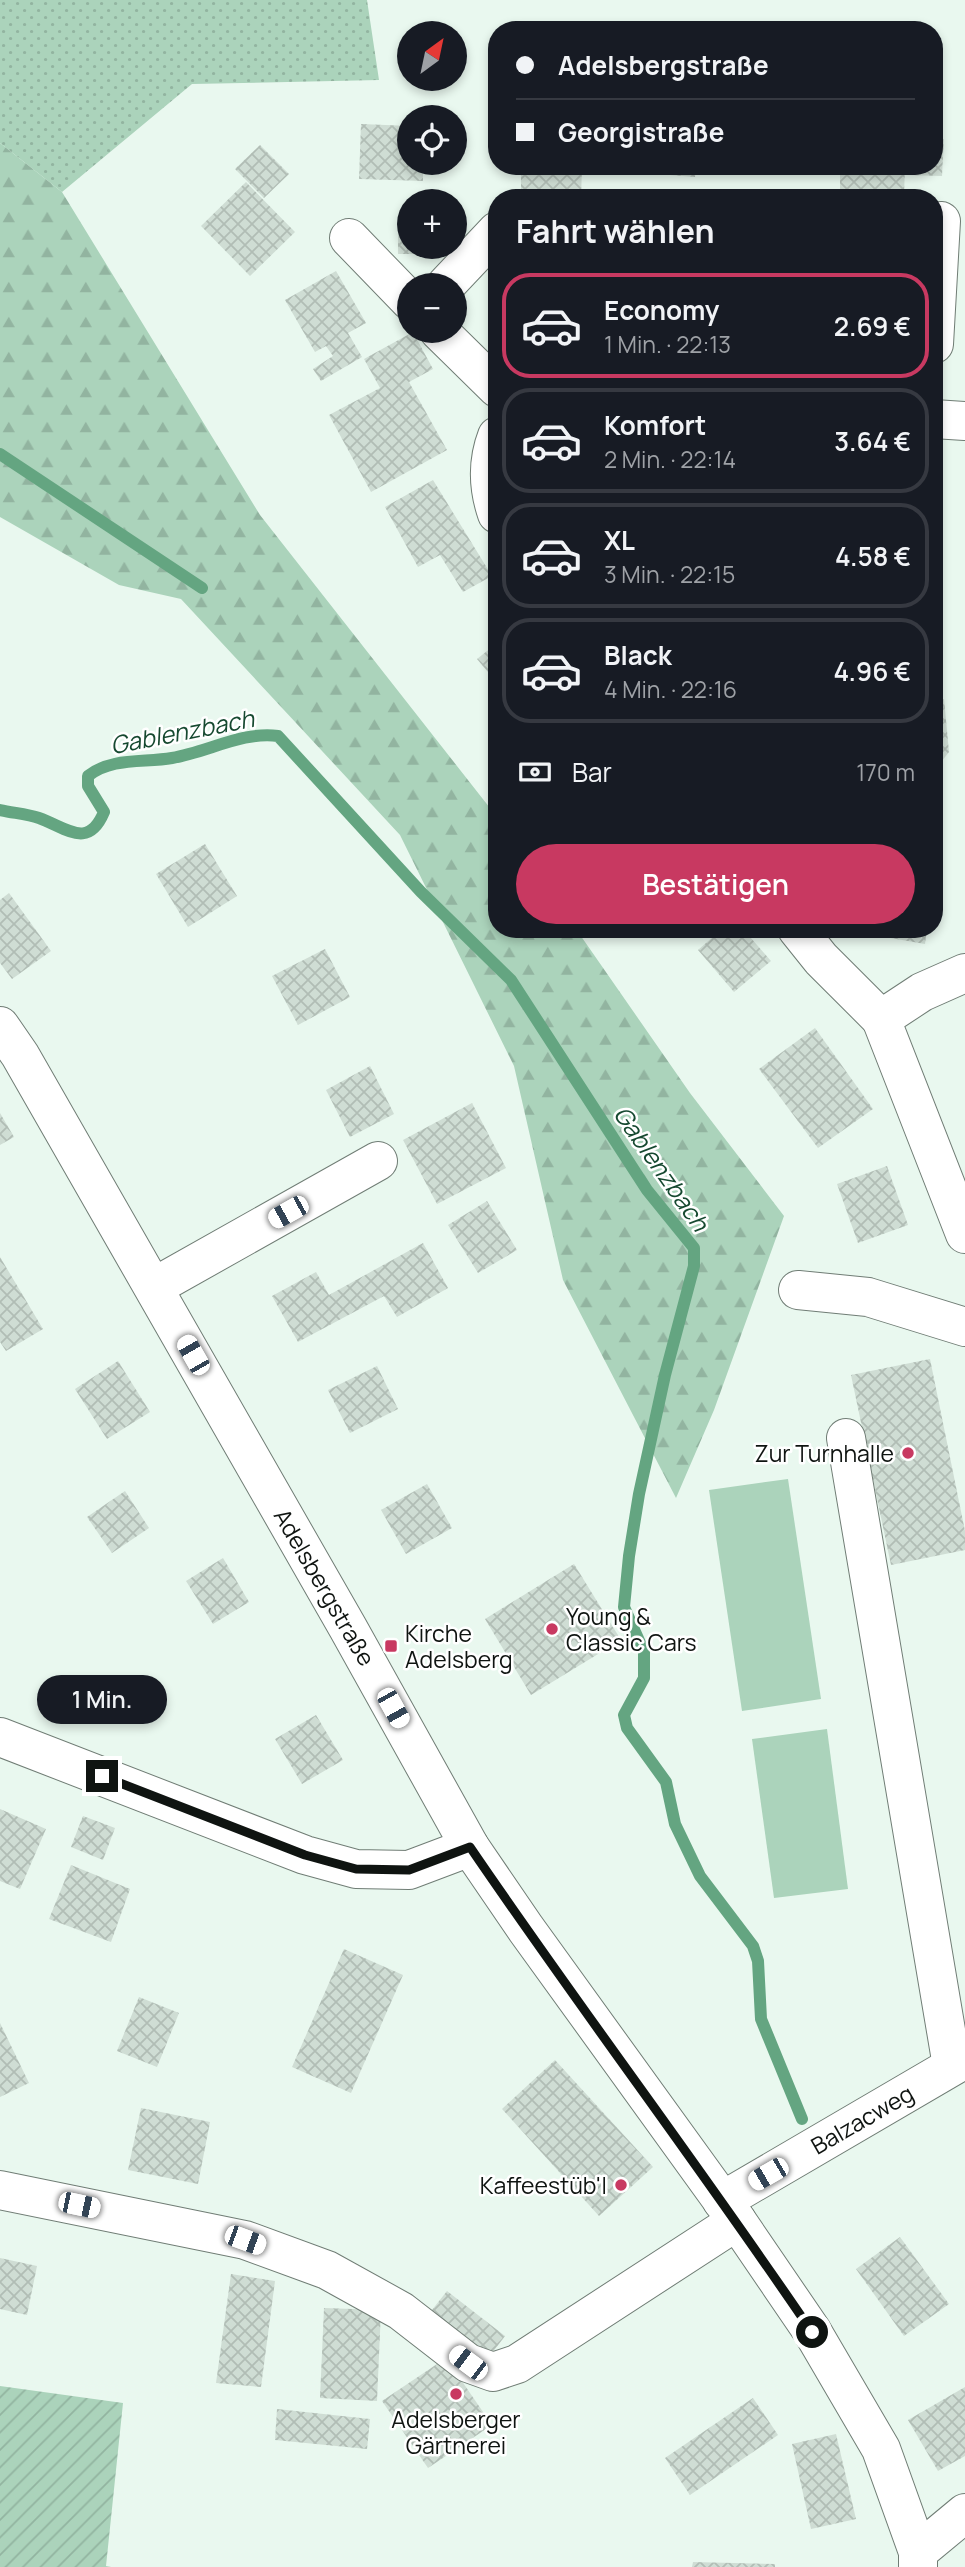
<!DOCTYPE html>
<html lang="de">
<meta charset="utf-8">
<style>
body{margin:0;font-family:Manrope,sans-serif;background:#20242c;color:#f1f3f6;height:100vh;display:flex;flex-direction:column;font-size:26px;white-space:nowrap}
*{box-sizing:border-box;margin:0}
p{font-size:23px;color:#9ea1a6}
.icon{flex:none;width:38px;height:38px;fill:none;stroke:currentColor;stroke-width:2;stroke-linecap:round;stroke-linejoin:round}
.map{position:relative;flex:1;overflow:hidden}
.details{position:absolute;left:488px;top:189px;width:455px;height:749px;display:flex;flex-direction:column;background:#171b24;border-radius:28px;box-shadow:0 4px 10px #0003}
.details>*{flex:none}
.banner{position:absolute;left:488px;top:21px;width:455px;height:154px;border-radius:28px;box-shadow:0 4px 10px #0003;display:grid;align-content:center;height:154px;padding:0 28px;background:#171b24}
.needle{width:46px;rotate:33deg}
.fabs{position:absolute;left:397px;top:21px;display:grid;gap:14px}
.fabs a{display:grid;place-items:center;width:70px;height:70px;border-radius:50%;background:#171b24;box-shadow:0 4px 10px #0003;font-size:35px}
.end{position:absolute;width:32px;height:32px;margin:-16px;border:9px solid #0f1411;background:#fff;box-shadow:0 0 0 4px #fff}
.from{border-radius:50%}
.bubble{position:absolute;height:49px;border-radius:24px;background:#171b24;box-shadow:0 4px 10px #0003;font-size:23px;font-weight:600;line-height:49px;text-align:center}
.car{position:absolute;width:21px;height:42px;margin:-21px -10px;border-radius:9px;box-shadow:0 0 5px 2px #0007;background:linear-gradient(#fff 24%,#345 0 40%,#fff 0 76%,#345 0 86%,#fff 0)}
.banner b{display:flex;align-items:center;gap:24px;height:66px;font-size:26px}
.banner b+b{border-top:2px solid #363941}
.banner i{width:18px;height:18px;background:#f1f3f6}
ul{padding:0;list-style:none}
li{display:flex;align-items:center;gap:21px;height:105px;margin:0 14px 10px;padding:0 14px;border:4px solid #363941;border-radius:28px}
li div{flex:1}
li b{display:block;font-size:26px}
li em{font-style:normal;font-weight:600}
li.on{border-color:#c83961}
li>.icon{width:63px;height:63px;stroke-width:1.5}
h2{padding:0 28px;font-size:32px;line-height:84px}
.pay{display:flex;align-items:center;gap:18px;height:77px;padding:0 28px;font-size:26px}
.pay p{margin-inline-start:auto}
.primary-button{display:flex;gap:14px;margin-top:auto;padding:14px 28px}
.primary-button a{flex:1;height:80px;border-radius:42px;background:#c83961;color:#fff;font-size:28px;font-weight:600;line-height:80px;text-align:center}
.map>svg:first-child{display:block}
.grass{fill:url(#grass-dots)}
.forest{fill:url(#forest-firs)}
.park{fill:#abd3bb}
.garden{fill:url(#garden-furrows)}
.lines{fill:none;stroke-linecap:round;stroke-linejoin:round}
.stream{stroke:#64a581;stroke-width:12}
.building{fill:url(#building-cross-hatch)}
.minor-casing{stroke:#707d75;stroke-width:40}
.minor{stroke:#fff;stroke-width:38}
.route{stroke:#0f1411;stroke-width:9}
.poi-dot{fill:#c83961;stroke:#fff;stroke-width:2.5}
.labels{text-anchor:middle;dominant-baseline:central;stroke-width:5;stroke-linejoin:round;paint-order:stroke}
.poi-label{font-size:23px;fill:#0f1411;stroke:#fff;text-anchor:end}
.street-label{font-size:23px;fill:#0f1411;stroke:#fff}
.water-label{font-size:24px;font-style:italic;fill:#164930;stroke:#fff}
</style>
<div class="map">
<svg width="965" height="2567" viewBox="0 0 965 2567">
<defs>
<pattern id="grass-dots" width="8" height="8" patternUnits="userSpaceOnUse" patternTransform="scale(1.75)"><rect width="8" height="8" fill="#abd3bb"/><path d="M2 2h.1M6 6h.1" fill="none" stroke="#92b4a0" stroke-width="1.8" stroke-linecap="round"/></pattern>
<pattern id="forest-firs" width="22" height="20" patternUnits="userSpaceOnUse" patternTransform="scale(1.75)"><rect width="22" height="20" fill="#abd3bb"/><path d="M5 1l3.5 6h-7zM16 11l3.5 6h-7z" fill="#92b4a0"/></pattern>
<pattern id="garden-furrows" width="10" height="10" patternUnits="userSpaceOnUse" patternTransform="scale(1.75)"><rect width="10" height="10" fill="#abd3bb"/><path d="M-1 1l2-2M0 10L10 0M9 11l2-2" fill="none" stroke="#92b4a0"/></pattern>
<pattern id="building-cross-hatch" width="8" height="8" patternUnits="userSpaceOnUse" patternTransform="scale(1.75)"><rect width="8" height="8" fill="#cfddd4"/><path d="M0 0l8 8M0 8l8-8" fill="none" stroke="#b1bdb5"/></pattern>
</defs>
<rect width="100%" height="100%" fill="#e9f8ef"/>
<path class="grass" d="M0,0h367l12,80 -187,4 -130,108 -62,-49z"/>
<path class="forest" d="M0,143l62,49 198,323 237,302v112h79l114,164 94,123 -70,194 -38,88 -113,-218 -49,-214 -114,-231 -219,-236 -62,-14 -119,-68z"/>
<g class="park">
<path d="M788,1479l33,220 -79,12 -33,-221z"/>
<path d="M827,1729l21,160 -74,9 -22,-159z"/>
</g>
<path class="garden" d="M0,2386l123,17 -17,163 5,1h-111z"/>
<g class="lines">
<g class="stream">
<path d="M0,454l202,134"/>
<path d="M0,810c13,3 27,4 39,8 28,10 49,32 65,-6l-16,-26v-10c24,-19 56,-13 84,-18 36,-6 71,-27 106,-22l143,156 90,88 136,210 47,58v18l-29,109 -26,119 -10,62 -5,51 20,45v26l-20,37 3,13 39,54 9,42 25,52 53,70 5,15 3,58 41,100"/>
</g>
</g>
<g class="building">
<path d="M361,124l49,2v37h13v18l-64,-2z"/>
<path d="M934,138l10,1 -2,37 -36,-1 1,-9h27z"/>
<path d="M260,145l29,29 -25,24 -29,-29z"/>
<path d="M521,166h61l-1,32 -60,-1z"/>
<path d="M633,166h63l-1,11 -63,-5z"/>
<path d="M840,166h65l-1,30 -64,-2z"/>
<path d="M246,182l49,50 -45,44 -49,-50z"/>
<path d="M398,220h12v27h27v7h-39z"/>
<path d="M336,271l30,52 -18,10 14,24 -41,24 -8,-12 20,-13 -7,-10 -11,6 -30,-52z"/>
<path d="M413,332l20,37 -24,13 38,68 -76,42 -42,-77 51,-27 -16,-29z"/>
<path d="M433,480l59,96 -29,16 -23,-37 -22,12 -33,-60z"/>
<path d="M934,587l5,1 -2,58h-3z"/>
<path d="M497,643v40l-20,-24z"/>
<path d="M944,699l5,53 -15,19v-71z"/>
<path d="M934,836l8,2 -6,38h-2z"/>
<path d="M205,844l32,52 -49,31 -32,-53z"/>
<path d="M9,893l42,58 -39,28 -12,-16v-63z"/>
<path d="M722,929h21l28,32 -37,31 -36,-42z"/>
<path d="M863,929h64l-2,15 -63,-11z"/>
<path d="M325,949l25,48 -52,28 -26,-49z"/>
<path d="M815,1028l58,81 -55,39 -59,-79z"/>
<path d="M370,1066l24,48 -44,23 -24,-47z"/>
<path d="M472,1103l34,65 -69,36 -34,-64z"/>
<path d="M0,1113l14,24 -14,8z"/>
<path d="M887,1166l21,59 -50,18 -21,-59z"/>
<path d="M487,1201l30,49 -39,23 -30,-48z"/>
<path d="M423,1243l25,45 -51,29 -13,-21 -86,46 -26,-46 44,-24 13,23z"/>
<path d="M0,1257l43,72 -37,22 -6,-9z"/>
<path d="M930,1359l35,172v19l-74,15 -40,-190z"/>
<path d="M118,1361l32,51 -43,27 -32,-50z"/>
<path d="M377,1366l21,43 -48,24 -22,-43z"/>
<path d="M427,1484l25,44 -46,26 -25,-44z"/>
<path d="M125,1491l24,37 -37,25 -25,-36z"/>
<path d="M223,1558l26,44 -36,22 -27,-43z"/>
<path d="M574,1564l47,76 -90,55 -46,-76z"/>
<path d="M316,1715l27,45 -41,24 -27,-45z"/>
<path d="M0,1809l46,20 -26,60 -20,-8z"/>
<path d="M83,1816l32,12 -12,32 -32,-13z"/>
<path d="M71,1865l59,24 -19,53 -62,-23z"/>
<path d="M344,1949l59,26 -52,118 -59,-26z"/>
<path d="M139,1997l40,16 -22,54 -40,-16z"/>
<path d="M0,2023l29,60 -29,14z"/>
<path d="M555,2060l98,107 -54,49 -97,-107z"/>
<path d="M141,2108l69,14 -12,62 -70,-14z"/>
<path d="M900,2237l49,67 -45,32 -48,-67z"/>
<path d="M0,2258l37,8 -10,49 -27,-6z"/>
<path d="M231,2274l44,7 -14,106 -45,-4z"/>
<path d="M447,2291l58,45 -19,25 -58,-46z"/>
<path d="M324,2308l57,2 -4,91 -57,-3z"/>
<path d="M446,2358l46,67 -64,43 -46,-67z"/>
<path d="M965,2387v69l-27,15 -30,-51z"/>
<path d="M753,2398l25,37 -88,60 -25,-37z"/>
<path d="M277,2409l93,10 -3,30 -92,-9z"/>
<path d="M836,2434l20,85 -45,10 -19,-85z"/>
<path d="M693,2562l82,2v3h-83z"/>
</g>
<g class="lines">
<g class="minor-casing">
<g id="minor">
<path d="M349,238l61,63"/>
<path d="M446,285l51,-54"/>
<path d="M439,331l58,57"/>
<path d="M934,344l7,-123"/>
<path d="M934,419l31,2"/>
<path d="M497,436c-10,26 -9,52 0,78"/>
<path d="M797,929l24,30 60,60"/>
<path d="M965,973l-43,19 -41,27 84,215"/>
<path d="M0,1026l20,29 328,573 122,219 56,82 211,292 75,110 69,118 37,103v15"/>
<path d="M154,1287l224,-126"/>
<path d="M798,1290l70,7 97,30"/>
<path d="M846,1438l106,628"/>
<path d="M0,1737l305,118 51,14 53,1 61,-23"/>
<path d="M0,2190l245,50 82,30 74,41 67,52 25,9 24,-8 220,-143"/>
<path d="M722,2201l243,-142"/>
<path d="M918,2552l47,-39"/>
</g>
</g>
<use href="#minor" class="minor"/>
</g>
<g class="lines">
<path class="route" d="M102,1776l203,79 51,14 53,1 61,-23c111,163 231,321 342,485"/>
</g>
<g class="poi-dot">
<circle cx="908" cy="1453" r="7"/>
<circle cx="552" cy="1629" r="7"/>
<rect x="384" y="1639" width="14" height="14" rx="3.5"/>
<circle cx="621" cy="2185" r="7"/>
<circle cx="456" cy="2394" r="7"/>
</g>
<g class="labels">
<g class="poi-label">
<text x="894" y="1453">Zur Turnhalle</text>
<text x="566" y="1616" text-anchor="start">Young &amp;<tspan x="566" dy="26">Classic Cars</tspan></text>
<text x="405" y="1633" text-anchor="start">Kirche<tspan x="405" dy="26">Adelsberg</tspan></text>
<text x="607" y="2185">Kaffeestüb'l</text>
<text x="456" y="2419" text-anchor="middle">Adelsberger<tspan x="456" dy="26">Gärtnerei</tspan></text>
</g>
<g class="street-label">
<text transform="translate(325 1587) rotate(60)">Adelsbergstraße</text>
<text transform="translate(862 2119) rotate(-30)">Balzacweg</text>
</g>
<g class="water-label">
<text transform="translate(182 731) rotate(-11)">Gablenzbach</text>
<text transform="translate(662 1168) rotate(55)">Gablenzbach</text>
</g>
</g>
</svg>
<div class="fabs">
<a><svg class="needle" viewBox="-14 -14 28 28"><path d="M0-13l5 13h-10z" fill="#e53935"/><path d="M0 13l5-13h-10z" fill="#9ea1a6"/></svg></a>
<a><svg class="icon" aria-label="locate" viewBox="0 0 24 24"><circle cx="12" cy="12" r="6"/><path d="M12 2v4M12 18v4M2 12h4M18 12h4"/></svg></a>
<a>+</a>
<a>−</a>
</div>
<i class="end from" style="left:812px;top:2332px"></i>
<i class="end" style="left:102px;top:1776px"></i>
<div class="bubble" style="left:37px;top:1675px;width:130px">1 Min.</div>
<i class="car" style="left:288px;top:1212px;rotate:241deg"></i>
<i class="car" style="left:193px;top:1355px;rotate:330deg"></i>
<i class="car" style="left:393px;top:1708px;rotate:151deg"></i>
<i class="car" style="left:768px;top:2174px;rotate:240deg"></i>
<i class="car" style="left:79px;top:2205px;rotate:102deg"></i>
<i class="car" style="left:245px;top:2240px;rotate:110deg"></i>
<i class="car" style="left:468px;top:2363px;rotate:307deg"></i>
<div class="banner">
<b><i class="from"></i>Adelsbergstraße</b>
<b><i></i>Georgistraße</b>
</div>
<section class="details">
<h2>Fahrt wählen</h2>
<ul>
<li class="on"><svg class="icon" aria-label="car" viewBox="0 0 24 24"><path d="M5 17H2v-5l4-1 3-4h7l3 4 3 1v5h-3M9 17h6M6 11h13"/><circle cx="7" cy="17" r="2"/><circle cx="17" cy="17" r="2"/></svg><div><b>Economy</b><p>1 Min. · 22:13</p></div><em>2.69 €</em></li>
<li><svg class="icon" aria-label="car" viewBox="0 0 24 24"><path d="M5 17H2v-5l4-1 3-4h7l3 4 3 1v5h-3M9 17h6M6 11h13"/><circle cx="7" cy="17" r="2"/><circle cx="17" cy="17" r="2"/></svg><div><b>Komfort</b><p>2 Min. · 22:14</p></div><em>3.64 €</em></li>
<li><svg class="icon" aria-label="car" viewBox="0 0 24 24"><path d="M5 17H2v-5l4-1 3-4h7l3 4 3 1v5h-3M9 17h6M6 11h13"/><circle cx="7" cy="17" r="2"/><circle cx="17" cy="17" r="2"/></svg><div><b>XL</b><p>3 Min. · 22:15</p></div><em>4.58 €</em></li>
<li><svg class="icon" aria-label="car" viewBox="0 0 24 24"><path d="M5 17H2v-5l4-1 3-4h7l3 4 3 1v5h-3M9 17h6M6 11h13"/><circle cx="7" cy="17" r="2"/><circle cx="17" cy="17" r="2"/></svg><div><b>Black</b><p>4 Min. · 22:16</p></div><em>4.96 €</em></li>
</ul>
<div class="pay"><svg class="icon" aria-label="cash" viewBox="0 0 24 24"><path d="M3 7h18v10H3z"/><circle cx="12" cy="12" r="2"/></svg>Bar<p>170 m</p></div>
<div class="primary-button"><a>Bestätigen</a></div>
</section>
</div>
